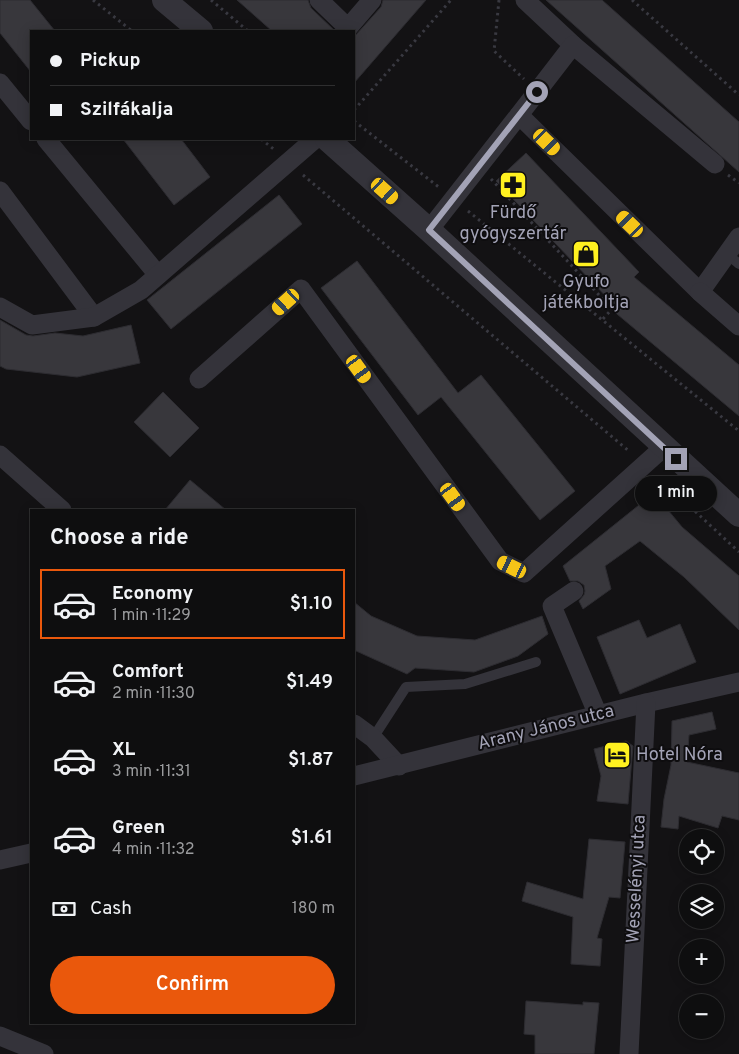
<!DOCTYPE html>
<meta charset="utf-8">
<style>
body{margin:0;font-family:Overpass,sans-serif;background:#171718;color:#f1f3f6;height:100vh;display:flex;flex-direction:column;font-size:19px;white-space:nowrap}
*{box-sizing:border-box;margin:0}
p{font-size:16px;color:#9b9c9e}
.icon{flex:none;width:28px;height:28px;fill:none;stroke:currentColor;stroke-width:2;stroke-linecap:round;stroke-linejoin:round}
.map{position:relative;flex:1;overflow:hidden}
.side{position:absolute;left:30px;top:509px;width:325px;height:515px;display:flex;flex-direction:column;background:#0e0e0f;border-radius:0px;box-shadow:0 2px 12px #0003,0 0 0 1px #2e2e2f}
.side>*{flex:none}
.banner{position:absolute;left:30px;top:30px;width:325px;height:110px;border-radius:0px;box-shadow:0 2px 12px #0003,0 0 0 1px #2e2e2f;display:grid;align-content:center;height:110px;padding:0 20px;background:#0e0e0f}
.tools{position:absolute;left:679px;top:829px;display:grid;gap:10px}
.tools a{display:grid;place-items:center;width:45px;height:45px;border-radius:50%;background:#0e0e0f;box-shadow:0 2px 12px #0003,0 0 0 1px #2e2e2f;font-size:25px}
.end{position:absolute;width:22px;height:22px;margin:-11px;border:6px solid #a3a3b6;background:#111;box-shadow:0 0 0 2px #111}
.from{border-radius:50%}
.bubble{position:absolute;height:35px;border-radius:18px;background:#0e0e0f;box-shadow:0 2px 12px #0003,0 0 0 1px #2e2e2f;font-size:16px;font-weight:600;line-height:35px;text-align:center}
.car{position:absolute;width:15px;height:30px;margin:-15px -8px;border-radius:6px;box-shadow:0 0 4px 1px #0007;background:linear-gradient(#f5c518 24%,#345 0 40%,#f5c518 0 76%,#345 0 86%,#f5c518 0)}
.banner b{display:flex;align-items:center;gap:18px;height:48px;font-size:19px}
.banner b+b{border-top:1px solid #2e2e2f}
.banner i{width:12px;height:12px;background:#f1f3f6}
ul{padding:0;list-style:none}
li{display:flex;align-items:center;gap:15px;height:70px;margin:0 10px 8px;padding:0 10px;border:2px solid transparent;border-radius:0px}
li div{flex:1}
li b{display:block;font-size:19px}
li em{font-style:normal;font-weight:600}
li.active{border-color:#ea580c}
li>.icon{width:45px;height:45px;stroke-width:1.5}
h2{padding:0 20px;font-size:22px;line-height:60px}
.pay{display:flex;align-items:center;gap:12px;height:55px;padding:0 20px;font-size:19px}
.pay p{margin-inline-start:auto}
.primary-button{display:flex;gap:10px;margin-top:auto;padding:10px 20px}
.primary-button a{flex:1;height:58px;border-radius:30px;background:#ea580c;color:#fff;font-size:20px;font-weight:600;line-height:58px;text-align:center}
.map>svg:first-child{display:block}
.building{fill:#38373c;stroke:#2d2c31}
.lines{fill:none;stroke-linecap:round;stroke-linejoin:round}
.path{stroke:#393941;stroke-width:3;stroke-dasharray:2.5 4;stroke-linecap:butt}
.service{stroke:#34333a;stroke-width:10}
.minor{stroke:#34333a;stroke-width:19}
.tertiary{stroke:#34333a;stroke-width:24}
.route{stroke:#a3a3b6;stroke-width:6}
.labels{text-anchor:middle;dominant-baseline:central;stroke-width:4;stroke-linejoin:round;paint-order:stroke}
.poi-label{font-size:18px;fill:#a3a3b6;stroke:#0e0d0f}
.street-label{font-size:18px;fill:#a3a3b6;stroke:#0e0d0f}
</style>
<div class="map">
<svg width="739" height="1054" viewBox="0 0 739 1054">
<rect width="100%" height="100%" fill="#131214"/>
<g class="building">
<path d="M0,0h30l25,31h-24v41l-31,-39z"/>
<path d="M237,0h71l3,8 24,23h-63z"/>
<path d="M383,0h43l-72,83v-46l27,-30z"/>
<path d="M546,0h56l137,122v50z"/>
<path d="M123,139h58l29,38 -36,28z"/>
<path d="M526,153l113,119 -5,5 105,88v51l-128,-107 3,-4 -118,-124z"/>
<path d="M279,195l23,29 -131,105 -24,-29z"/>
<path d="M357,261l101,132 23,-18 94,116 -35,29 -99,-123 -23,18 -97,-127z"/>
<path d="M0,320l26,15 7,1 22,-3 28,3 48,-11 9,38 -63,14 -71,-8 -6,-3z"/>
<path d="M163,392l36,36 -29,29 -36,-35z"/>
<path d="M190,480l36,30h-61z"/>
<path d="M654,493l28,34 57,49v54l-55,-53 -44,-36 -35,25 6,23 -28,20 -4,-8 5,-6 1,-4 -1,-6 -6,-4h-8l-7,-15z"/>
<path d="M354,602l17,14 46,20 58,4 67,-24 6,18 -30,22 -44,16 -59,-4 -8,6 -53,-24z"/>
<path d="M639,620l8,18 33,-14 16,38 -76,32 -23,-57z"/>
<path d="M712,712l4,17 -27,6 -2,27 52,11v47l-17,-4 -4,12 -39,-12 -1,13 -17,-2 3,-28 7,-34 1,-44z"/>
<path d="M626,741l7,5 -5,58 -31,-3 4,-25 -7,-27z"/>
<path d="M589,839l36,3 -5,56 -11,-1 -12,41 5,1 -2,27 -29,-2 2,-47 -51,-16 5,-19 56,17z"/>
<path d="M526,1001l57,4v-3l16,1 -5,51h-59v-19l-11,-1z"/>
</g>
<g class="lines">
<g class="path">
<path d="M93,0l39,31"/>
<path d="M211,0l37,31"/>
<path d="M499,0l-5,51 30,28"/>
<path d="M632,0l107,95"/>
<path d="M354,110l97,-110"/>
<path d="M354,121l86,67"/>
<path d="M261,139l15,12"/>
<path d="M303,175l327,277"/>
<path d="M728,175l11,8"/>
<path d="M491,179l121,130 -10,11"/>
<path d="M468,211l271,220"/>
<path d="M657,476l82,76"/>
</g>
<g class="service">
<path d="M727,254l12,10"/>
<path d="M373,738l33,-51 59,-3 71,-22"/>
</g>
<g class="minor">
<path d="M319,0l29,28 24,-28"/>
<path d="M525,0l48,45"/>
<path d="M0,83l31,38"/>
<path d="M519,115l54,-70 142,119"/>
<path d="M46,139l112,136"/>
<path d="M0,191l94,126"/>
<path d="M429,230l90,-115 181,177 39,-55"/>
<path d="M700,292l39,34"/>
<path d="M0,307l32,18 62,-8 47,-27 174,-151"/>
<path d="M199,379l102,-90 199,272 24,12 140,-126"/>
<path d="M0,455l62,55"/>
<path d="M574,591l-22,15 46,109"/>
<path d="M354,724l19,14 26,28"/>
<path d="M354,776l292,-73 93,-21"/>
<path d="M0,860l31,-7"/>
<path d="M0,1036l44,18"/>
<path d="M629,1054l17,-351"/>
</g>
<g class="tertiary">
<path d="M164,0l37,31"/>
<path d="M327,139l102,91 310,285"/>
</g>
</g>
<g class="lines">
<path class="route" d="M537,92l-108,138 247,229"/>
</g>
<defs>
<g id="pharmacy-square" transform="scale(1.4375)"><rect x="-9" y="-9" width="18" height="18" rx="4" fill="#fff120" stroke="#0e0d0f"/><path d="M-2-6h4v4h4v4h-4v4h-4v-4h-4v-4h4Z" fill="#111"/></g>
<g id="shop-square" transform="scale(1.4375)"><rect x="-9" y="-9" width="18" height="18" rx="4" fill="#fff120" stroke="#0e0d0f"/><path d="M-5-2.5h2.3a2.7 3.5 0 0 1 5.4 0H5L5.5 6h-11ZM-1.5-2.5h3a1.5 2.3 0 0 0-3 0Z" fill="#111"/></g>
<g id="hotel-square" transform="scale(1.4375)"><rect x="-9" y="-9" width="18" height="18" rx="4" fill="#fff120" stroke="#0e0d0f"/><path d="M-6-4.5h1.5V1H6V5H4.5V3h-9V5H-6ZM-4 0a1.8 1.8 0 1 1 3.6 0ZM.5 0V-2.5h3Q6-2.5 6 0Z" fill="#111"/></g>
</defs>
<g fill-rule="evenodd">
<use href="#pharmacy-square" x="513" y="185"/>
<use href="#shop-square" x="586" y="254"/>
<use href="#hotel-square" x="617" y="755"/>
</g>
<g class="labels">
<g class="poi-label">
<text x="513" y="213">Fürdő<tspan x="513" dy="21">gyógyszertár</tspan></text>
<text x="586" y="282">Gyufo<tspan x="586" dy="21">játékboltja</tspan></text>
<text x="636" y="755" text-anchor="start">Hotel Nóra</text>
</g>
<g class="street-label">
<text transform="translate(546 728) rotate(-14)">Arany János utca</text>
<text transform="translate(637 879) rotate(-87)">Wesselényi utca</text>
</g>
</g>
</svg>
<div class="tools">
<a><svg class="icon" aria-label="locate" viewBox="0 0 24 24"><circle cx="12" cy="12" r="6"/><path d="M12 2v4M12 18v4M2 12h4M18 12h4"/></svg></a>
<a><svg class="icon" aria-label="layers" viewBox="0 0 24 24"><path d="M12 4l9 5-9 5-9-5zM3 14l9 5 9-5"/></svg></a>
<a>+</a>
<a>−</a>
</div>
<i class="end from" style="left:537px;top:92px"></i>
<i class="end" style="left:676px;top:459px"></i>
<div class="bubble" style="left:635px;top:476px;width:82px">1 min</div>
<i class="car" style="left:547px;top:142px;rotate:134deg"></i>
<i class="car" style="left:385px;top:191px;rotate:132deg"></i>
<i class="car" style="left:630px;top:224px;rotate:314deg"></i>
<i class="car" style="left:286px;top:302px;rotate:228deg"></i>
<i class="car" style="left:359px;top:369px;rotate:144deg"></i>
<i class="car" style="left:453px;top:497px;rotate:144deg"></i>
<i class="car" style="left:512px;top:567px;rotate:296deg"></i>
<div class="banner">
<b><i class="from"></i>Pickup</b>
<b><i></i>Szilfákalja</b>
</div>
<section class="side">
<h2>Choose a ride</h2>
<ul>
<li class="active"><svg class="icon" aria-label="car" viewBox="0 0 24 24"><path d="M5 17H2v-5l4-1 3-4h7l3 4 3 1v5h-3M9 17h6M6 11h13"/><circle cx="7" cy="17" r="2"/><circle cx="17" cy="17" r="2"/></svg><div><b>Economy</b><p>1 min · 11:29</p></div><em>$1.10</em></li>
<li><svg class="icon" aria-label="car" viewBox="0 0 24 24"><path d="M5 17H2v-5l4-1 3-4h7l3 4 3 1v5h-3M9 17h6M6 11h13"/><circle cx="7" cy="17" r="2"/><circle cx="17" cy="17" r="2"/></svg><div><b>Comfort</b><p>2 min · 11:30</p></div><em>$1.49</em></li>
<li><svg class="icon" aria-label="car" viewBox="0 0 24 24"><path d="M5 17H2v-5l4-1 3-4h7l3 4 3 1v5h-3M9 17h6M6 11h13"/><circle cx="7" cy="17" r="2"/><circle cx="17" cy="17" r="2"/></svg><div><b>XL</b><p>3 min · 11:31</p></div><em>$1.87</em></li>
<li><svg class="icon" aria-label="car" viewBox="0 0 24 24"><path d="M5 17H2v-5l4-1 3-4h7l3 4 3 1v5h-3M9 17h6M6 11h13"/><circle cx="7" cy="17" r="2"/><circle cx="17" cy="17" r="2"/></svg><div><b>Green</b><p>4 min · 11:32</p></div><em>$1.61</em></li>
</ul>
<div class="pay"><svg class="icon" aria-label="cash" viewBox="0 0 24 24"><path d="M3 7h18v10H3z"/><circle cx="12" cy="12" r="2"/></svg>Cash<p>180 m</p></div>
<div class="primary-button"><a>Confirm</a></div>
</section>
</div>
